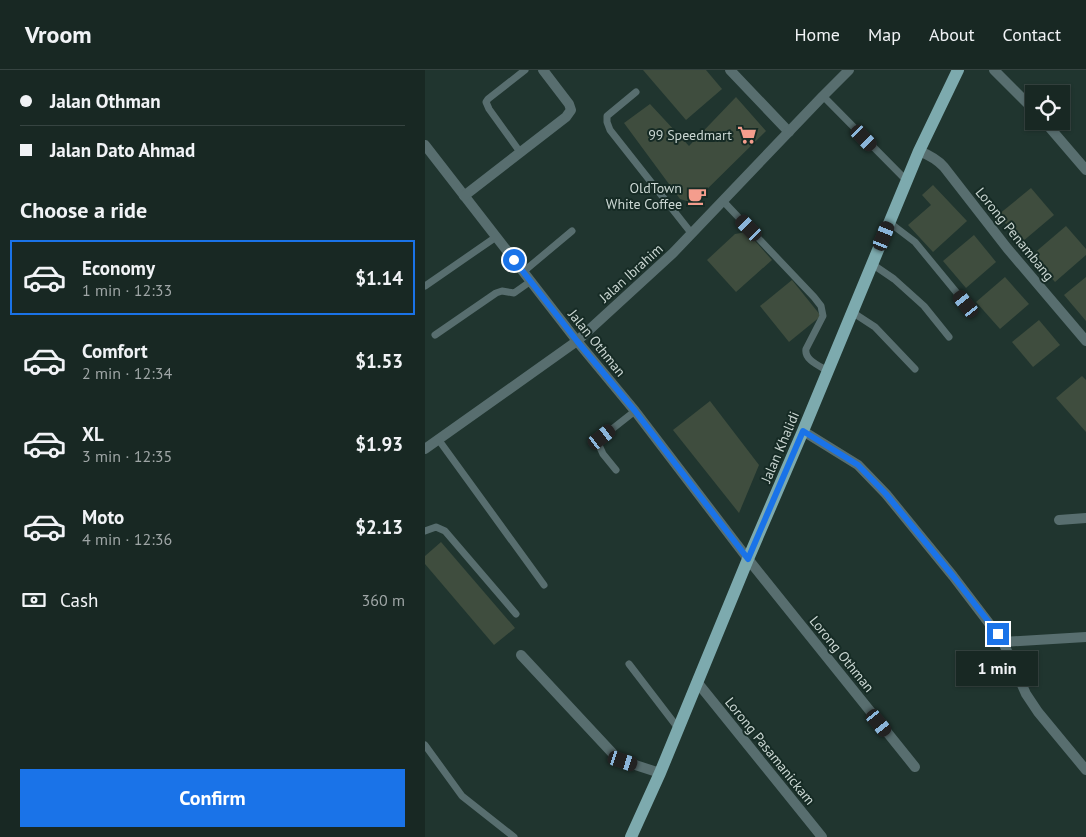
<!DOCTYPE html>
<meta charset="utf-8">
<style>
body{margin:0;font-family:"PT Sans",sans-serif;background:#253430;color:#f1f3f6;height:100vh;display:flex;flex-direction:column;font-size:19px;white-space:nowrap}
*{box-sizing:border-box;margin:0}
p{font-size:16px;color:#9fa6a6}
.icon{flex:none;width:28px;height:28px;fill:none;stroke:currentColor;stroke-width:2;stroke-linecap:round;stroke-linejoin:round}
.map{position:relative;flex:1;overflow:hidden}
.details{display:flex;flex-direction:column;background:#182823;width:425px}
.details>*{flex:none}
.top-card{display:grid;align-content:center;height:110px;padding:0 20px;background:#182823}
.tools{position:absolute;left:600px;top:15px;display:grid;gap:10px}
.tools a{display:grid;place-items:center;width:45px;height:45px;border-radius:0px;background:#182823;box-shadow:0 1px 4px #0004,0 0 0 1px #364441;font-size:25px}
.end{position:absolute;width:22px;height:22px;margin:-11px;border:6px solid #1a73e8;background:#fff;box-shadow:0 0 0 2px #fff}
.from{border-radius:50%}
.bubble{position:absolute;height:35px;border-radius:0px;background:#182823;box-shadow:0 1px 4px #0004,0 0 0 1px #364441;font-size:16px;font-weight:700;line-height:35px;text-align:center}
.car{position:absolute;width:15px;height:30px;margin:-15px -8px;border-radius:6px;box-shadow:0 0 4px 1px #0007;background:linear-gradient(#222 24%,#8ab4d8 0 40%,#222 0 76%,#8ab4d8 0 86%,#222 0)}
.top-card b{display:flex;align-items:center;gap:18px;height:48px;font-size:19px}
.top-card b+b{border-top:1px solid #364441}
.top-card i{width:12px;height:12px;background:#f1f3f6}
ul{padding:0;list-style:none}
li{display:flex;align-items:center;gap:15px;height:75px;margin:0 10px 8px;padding:0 10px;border:2px solid transparent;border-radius:0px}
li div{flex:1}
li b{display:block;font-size:19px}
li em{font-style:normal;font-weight:700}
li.active{border-color:#1a73e8}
li>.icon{width:45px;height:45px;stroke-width:1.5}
h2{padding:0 20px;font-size:22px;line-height:60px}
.pay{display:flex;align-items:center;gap:12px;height:55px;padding:0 20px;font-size:19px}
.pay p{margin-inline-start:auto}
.button{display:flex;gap:10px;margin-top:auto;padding:10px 20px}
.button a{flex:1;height:58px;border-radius:0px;background:#1a73e8;color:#fff;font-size:20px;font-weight:700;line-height:58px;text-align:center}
header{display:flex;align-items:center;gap:30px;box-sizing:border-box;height:70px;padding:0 25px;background:#182823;border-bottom:1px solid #364441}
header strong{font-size:24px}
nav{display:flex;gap:28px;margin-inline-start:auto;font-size:18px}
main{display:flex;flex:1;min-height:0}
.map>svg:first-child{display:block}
.building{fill:#3f4d3e}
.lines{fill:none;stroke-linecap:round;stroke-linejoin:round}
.service{stroke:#586e6f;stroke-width:7}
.minor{stroke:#586e6f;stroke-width:10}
.primary{stroke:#7daaae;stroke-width:12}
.route{stroke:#1a73e8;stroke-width:6}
.labels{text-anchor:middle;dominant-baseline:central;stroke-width:4;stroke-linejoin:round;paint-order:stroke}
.poi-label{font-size:14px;fill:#cbd7d3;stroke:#162b25;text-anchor:end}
.street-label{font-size:14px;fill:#cbd7d3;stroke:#162b25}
</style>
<header>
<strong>Vroom</strong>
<nav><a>Home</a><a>Map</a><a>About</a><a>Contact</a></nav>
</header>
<main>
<section class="details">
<div class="top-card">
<b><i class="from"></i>Jalan Othman</b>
<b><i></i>Jalan Dato Ahmad</b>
</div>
<h2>Choose a ride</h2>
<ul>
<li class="active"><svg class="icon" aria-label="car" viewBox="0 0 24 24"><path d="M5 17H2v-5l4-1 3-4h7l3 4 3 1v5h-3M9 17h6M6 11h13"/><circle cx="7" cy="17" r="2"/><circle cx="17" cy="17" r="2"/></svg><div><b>Economy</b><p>1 min · 12:33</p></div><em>$1.14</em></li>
<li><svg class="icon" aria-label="car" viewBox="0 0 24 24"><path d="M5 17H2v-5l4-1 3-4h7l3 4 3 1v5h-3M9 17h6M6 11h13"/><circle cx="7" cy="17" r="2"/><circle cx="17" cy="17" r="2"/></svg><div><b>Comfort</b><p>2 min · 12:34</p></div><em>$1.53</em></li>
<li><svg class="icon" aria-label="car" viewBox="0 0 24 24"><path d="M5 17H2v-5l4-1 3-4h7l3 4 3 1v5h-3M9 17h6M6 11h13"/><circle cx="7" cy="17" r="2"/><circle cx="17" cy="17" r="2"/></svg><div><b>XL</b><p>3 min · 12:35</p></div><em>$1.93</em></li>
<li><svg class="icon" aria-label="car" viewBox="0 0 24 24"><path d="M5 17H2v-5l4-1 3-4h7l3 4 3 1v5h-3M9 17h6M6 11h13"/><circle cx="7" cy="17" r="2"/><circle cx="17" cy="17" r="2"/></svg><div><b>Moto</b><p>4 min · 12:36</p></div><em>$2.13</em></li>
</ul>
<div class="pay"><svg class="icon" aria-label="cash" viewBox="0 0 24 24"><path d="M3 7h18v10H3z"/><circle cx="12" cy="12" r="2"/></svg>Cash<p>360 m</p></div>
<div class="button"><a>Confirm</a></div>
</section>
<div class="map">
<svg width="661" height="767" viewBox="0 0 661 767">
<rect width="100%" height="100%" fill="#20352f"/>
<g class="building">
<path d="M218,0h63l16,19 -36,31z"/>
<path d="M311,27l30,34 -73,72 -13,-4 -56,-76 26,-19 39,42z"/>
<path d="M508,115l34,36 -34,31 -25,-27 23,-20 -9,-10z"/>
<path d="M606,118l23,27 -32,27 -24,-27z"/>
<path d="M641,156l20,23v6l-31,27 -23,-27z"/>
<path d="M322,162l25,28 -36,32 -29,-32 28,-26z"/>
<path d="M549,165l22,27 -30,26 -23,-27z"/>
<path d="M580,207l24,27 -29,25 -24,-27z"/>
<path d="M661,207v44l-22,-26z"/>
<path d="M367,210l29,36 -32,26 -29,-36z"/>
<path d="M614,250l21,25 -27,22 -21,-25z"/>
<path d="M657,306l4,4v52l-30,-34z"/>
<path d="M285,331l49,64 -20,48 -66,-83z"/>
<path d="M16,472l74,86 -21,17 -69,-81v-8z"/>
</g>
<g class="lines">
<g class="service">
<path d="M211,22l-29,24v6l3,8 82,104"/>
<path d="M398,26l84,85"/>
<path d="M95,82l-31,-43 -3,-7 2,-3 37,-29"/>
<path d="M298,131l91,96 7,9 2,10 -17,33c-2,11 14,17 22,22"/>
<path d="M465,153l25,19 51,62"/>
<path d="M447,194l22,15 30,27 25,31"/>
<path d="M98,202l49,-41"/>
<path d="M0,216l71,-49"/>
<path d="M427,242l23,15 40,42"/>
<path d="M10,265l61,-42 6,-2 12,2 17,-12"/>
<path d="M13,369l106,146"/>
<path d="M191,400l-13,-16 -5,-11 4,-6 33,-26"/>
<path d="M0,461l11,-4 9,4 71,83"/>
<path d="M204,594l49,64"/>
<path d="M0,675l37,51 52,41"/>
</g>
<g class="minor">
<path d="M305,0l59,62"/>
<path d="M569,0l40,40"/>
<path d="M619,51l42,49"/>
<path d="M0,75l152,196 58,70 113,148 167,208"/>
<path d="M494,81c10,4 18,8 25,16l63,81 79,93"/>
<path d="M39,126l102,-79 5,-7 -2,-6 -26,-34"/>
<path d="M378,361l55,34 28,29 67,82 45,59 5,7 23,52 12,18 48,58"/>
<path d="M0,379l152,-108 96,-88 150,-157 26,-26"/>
<path d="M634,450l27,-2"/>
<path d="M578,572l83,-5"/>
<path d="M96,585l95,102 7,4 37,12"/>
<path d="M272,612l125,155"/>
</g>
<path class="primary" d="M206,767l29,-64 88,-214 55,-128 116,-280 39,-81"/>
</g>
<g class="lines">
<path class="route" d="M89,190l63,81 58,70 113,148 55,-128 55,34 28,29 67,82 45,58"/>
</g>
<defs>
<g id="supermarket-bare" transform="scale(1.5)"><path d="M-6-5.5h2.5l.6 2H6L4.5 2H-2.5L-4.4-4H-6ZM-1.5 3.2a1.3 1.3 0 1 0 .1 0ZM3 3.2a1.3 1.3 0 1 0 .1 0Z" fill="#f49d8d" stroke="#162b25" stroke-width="2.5" paint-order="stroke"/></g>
<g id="cafe-bare" transform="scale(1.5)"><path d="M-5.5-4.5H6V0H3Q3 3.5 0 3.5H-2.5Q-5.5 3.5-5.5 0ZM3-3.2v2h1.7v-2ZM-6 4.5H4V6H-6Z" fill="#f49d8d" stroke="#162b25" stroke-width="2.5" paint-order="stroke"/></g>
</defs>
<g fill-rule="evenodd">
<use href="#supermarket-bare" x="322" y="65"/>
<use href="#cafe-bare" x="272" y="126"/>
</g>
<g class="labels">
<g class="poi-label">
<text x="307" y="65">99 Speedmart</text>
<text x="257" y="118">OldTown<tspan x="257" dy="16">White Coffee</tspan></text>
</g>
<g class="street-label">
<text transform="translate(590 164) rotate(51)">Lorong Penambang</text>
<text transform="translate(206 203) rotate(-42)">Jalan Ibrahim</text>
<text transform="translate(172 273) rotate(51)">Jalan Othman</text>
<text transform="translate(355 377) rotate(-67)">Jalan Khalidi</text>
<text transform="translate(417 584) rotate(51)">Lorong Othman</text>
<text transform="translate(345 681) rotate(51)">Lorong Pasamanickam</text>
</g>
</g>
</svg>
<div class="tools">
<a><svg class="icon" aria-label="locate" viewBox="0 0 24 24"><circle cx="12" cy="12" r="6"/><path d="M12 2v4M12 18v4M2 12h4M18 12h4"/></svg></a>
</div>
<i class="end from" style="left:89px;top:190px"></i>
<i class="end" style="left:573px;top:564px"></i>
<div class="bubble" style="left:531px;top:581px;width:82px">1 min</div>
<i class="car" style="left:439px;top:68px;rotate:136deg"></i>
<i class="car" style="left:324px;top:158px;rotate:316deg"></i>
<i class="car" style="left:459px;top:166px;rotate:22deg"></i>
<i class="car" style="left:541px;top:234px;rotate:321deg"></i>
<i class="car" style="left:177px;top:367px;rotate:52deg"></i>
<i class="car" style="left:454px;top:653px;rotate:141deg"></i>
<i class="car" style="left:198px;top:691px;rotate:108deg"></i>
</div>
</main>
